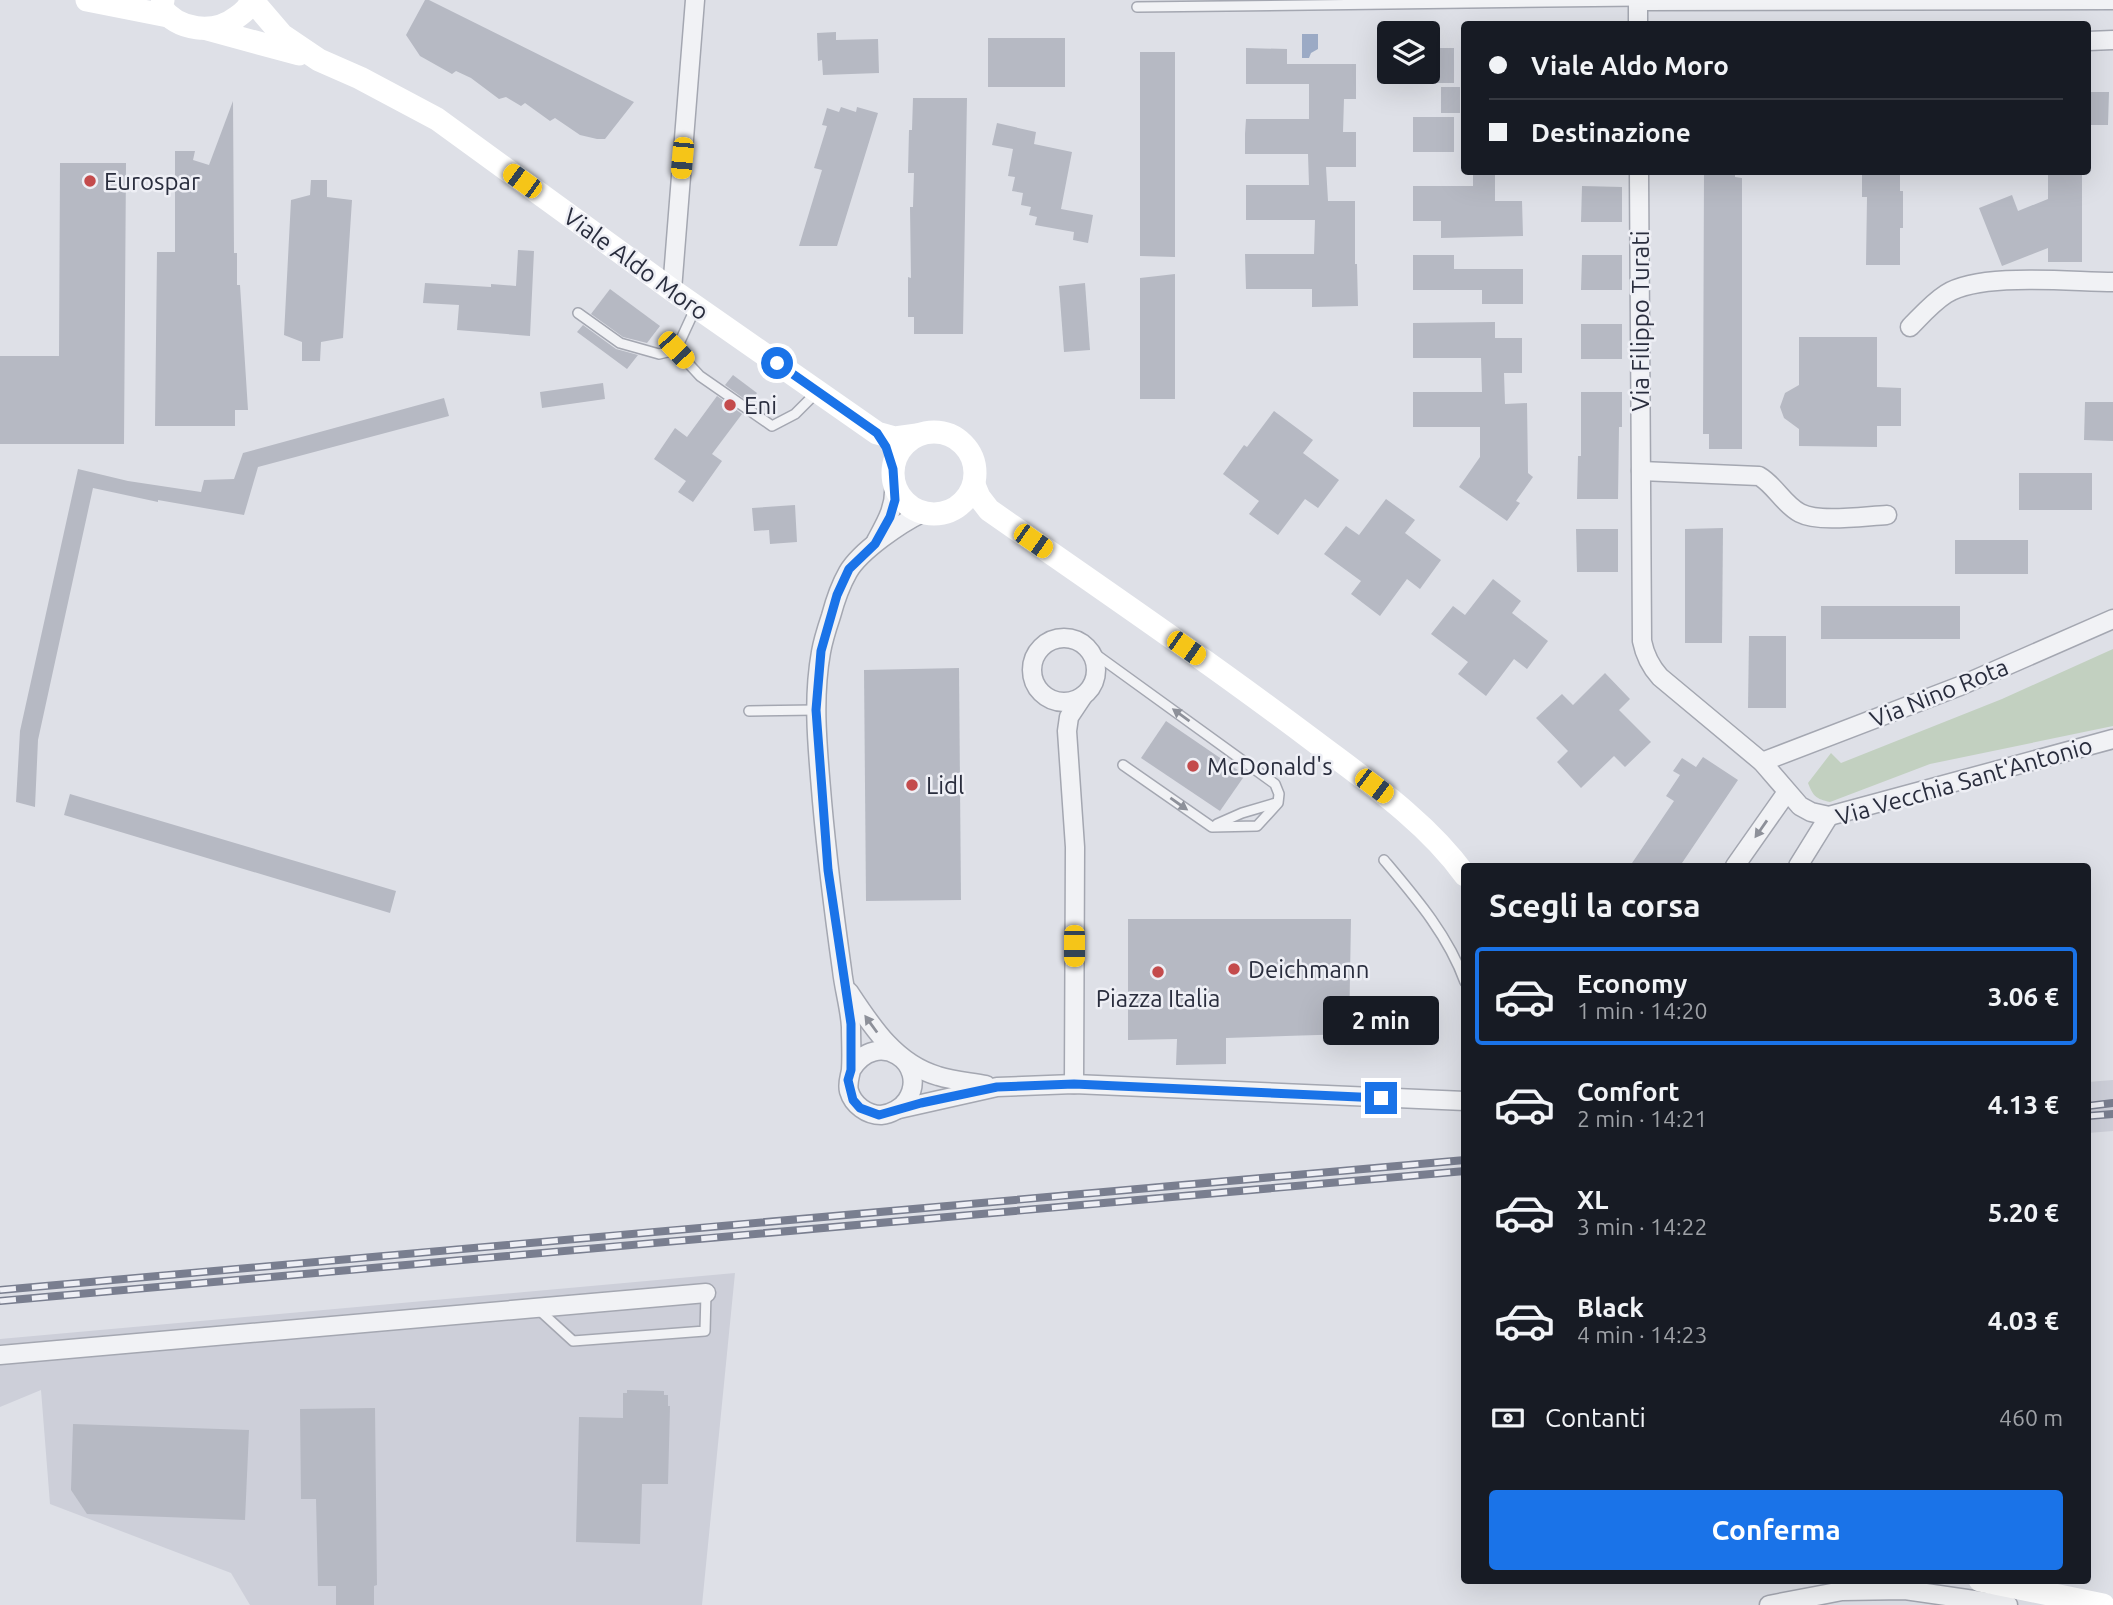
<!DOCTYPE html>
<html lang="it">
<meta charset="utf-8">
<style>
body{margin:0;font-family:Ubuntu,sans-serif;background:#242831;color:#f1f3f6;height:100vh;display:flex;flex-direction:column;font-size:26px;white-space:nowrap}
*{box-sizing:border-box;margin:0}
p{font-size:23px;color:#9ea1a6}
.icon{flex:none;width:38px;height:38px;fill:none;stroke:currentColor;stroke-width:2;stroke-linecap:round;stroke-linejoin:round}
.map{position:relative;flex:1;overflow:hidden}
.sheet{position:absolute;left:1461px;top:863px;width:630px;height:721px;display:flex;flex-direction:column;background:#171b24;border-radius:7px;box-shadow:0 7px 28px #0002}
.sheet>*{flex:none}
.guide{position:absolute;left:1461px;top:21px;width:630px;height:154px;border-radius:7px;box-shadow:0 7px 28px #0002;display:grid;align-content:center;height:154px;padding:0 28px;background:#171b24}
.controls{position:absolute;left:1377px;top:21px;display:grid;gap:14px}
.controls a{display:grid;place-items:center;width:63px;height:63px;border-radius:7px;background:#171b24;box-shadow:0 7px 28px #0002;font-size:35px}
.end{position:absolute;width:32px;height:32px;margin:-16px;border:9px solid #1a73e8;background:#fff;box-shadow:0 0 0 4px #fff}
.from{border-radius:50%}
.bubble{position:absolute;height:49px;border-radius:7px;background:#171b24;box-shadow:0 7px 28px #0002;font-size:23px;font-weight:700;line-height:49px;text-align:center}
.car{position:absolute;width:21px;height:42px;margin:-21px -10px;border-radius:9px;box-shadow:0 0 5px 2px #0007;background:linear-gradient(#f5c518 24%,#345 0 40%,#f5c518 0 76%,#345 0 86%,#f5c518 0)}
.guide b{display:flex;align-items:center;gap:24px;height:66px;font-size:26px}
.guide b+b{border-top:2px solid #363941}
.guide i{width:18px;height:18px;background:#f1f3f6}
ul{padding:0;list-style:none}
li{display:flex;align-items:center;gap:21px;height:98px;margin:0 14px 10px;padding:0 14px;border:4px solid transparent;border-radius:7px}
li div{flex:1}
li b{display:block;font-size:26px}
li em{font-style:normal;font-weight:700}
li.on{border-color:#1a73e8}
li>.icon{width:63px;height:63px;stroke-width:1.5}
h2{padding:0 28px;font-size:32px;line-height:84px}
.pay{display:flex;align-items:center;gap:18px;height:77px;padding:0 28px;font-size:26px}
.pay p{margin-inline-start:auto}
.primary-button{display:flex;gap:14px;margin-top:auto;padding:14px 28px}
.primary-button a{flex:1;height:80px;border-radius:7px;background:#1a73e8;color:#fff;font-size:28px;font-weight:700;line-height:80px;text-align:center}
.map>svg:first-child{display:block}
.built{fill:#cdcfd9}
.green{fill:#c2d0c0}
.water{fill:#9baac5}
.building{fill:#b6b9c3}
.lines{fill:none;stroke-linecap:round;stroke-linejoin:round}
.service-casing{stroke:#a4a7b1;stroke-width:12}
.minor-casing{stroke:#a4a7b1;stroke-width:21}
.service{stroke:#f1f2f5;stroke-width:9}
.minor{stroke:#f1f2f5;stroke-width:18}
.secondary{stroke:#fff;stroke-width:23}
.rail-casing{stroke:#797e8f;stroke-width:8}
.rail{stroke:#eeeff5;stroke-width:5;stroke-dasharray:16;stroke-linecap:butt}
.oneway{fill:#8d9099}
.route{stroke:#1a73e8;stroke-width:9}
.poi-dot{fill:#c44b4c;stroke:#eeeff5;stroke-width:2.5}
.labels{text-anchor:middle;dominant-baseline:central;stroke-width:5;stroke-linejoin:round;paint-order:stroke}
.poi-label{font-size:24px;fill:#292d3d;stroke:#eeeff5;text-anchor:start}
.street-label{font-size:24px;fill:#292d3d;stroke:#eeeff5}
</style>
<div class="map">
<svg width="2113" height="1605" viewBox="0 0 2113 1605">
<rect width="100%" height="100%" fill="#dee0e7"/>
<g class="built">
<path d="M2113,1080v51l-25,2v-51z"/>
<path d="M735,1273l-33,332h-452l-19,-32 -181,-69 -9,-114 -41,17v-68z"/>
</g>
<path class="green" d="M2113,649v77l-183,38 -100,38c-14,-3 -17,-6 -22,-19l23,-30 10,10 161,-64z"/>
<path class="water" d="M1302,34h16v15l-7,4 -2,5h-7z"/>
<g class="building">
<path d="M425,0h4l205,102 -29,37h-8l-17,-4 -25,-17 -5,3 -25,-18 -4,3 -15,-9 -7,2 -28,-21 -15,-7 -4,3 -32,-18 -14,-21z"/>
<path d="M836,32v8l42,-1 1,34 -56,2 -1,-15 -4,1 -1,-28z"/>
<rect x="988" y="38" width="77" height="49"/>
<path d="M1246,48l41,1v15h69v35h-12l-1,33h13v35h-30l2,34h27v63h2l1,42 -46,1v-18h-66l-1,-35h69l1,-34h-69v-35h63l-1,-31h-63v-20l1,-15h63v-35h-63z"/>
<rect x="1428" y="48" width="26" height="35"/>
<path d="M1140,52h35v205l-35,-1z"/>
<rect x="1441" y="87" width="19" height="26"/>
<path d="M2088,92h21l-1,33h-20z"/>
<path d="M913,98h54l-4,236h-49v-17h-6v-40l3,1 -1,-71h3l1,-34h-6l1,-43h3z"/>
<path d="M233,101l1,152h3v32h3l8,125h-13v16h-80l2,-174h18v-101h20l-2,9 16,5z"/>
<path d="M841,107l15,5 1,-5 21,6 -41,133h-38l23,-76 -8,-2 13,-42 -5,-1 5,-17 12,4z"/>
<rect x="1413" y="117" width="41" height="35"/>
<path d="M997,123l39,9 -2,12 38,8 -11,57 32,6 -5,28 -15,-3 1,-8 -39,-7 2,-8 -8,-2 2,-8 -10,-2 2,-12 -11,-2 3,-14 -7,-1 5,-27 -21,-4z"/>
<path d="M60,163h66l-2,281h-124v-88h59z"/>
<path d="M1473,172h22v29h27l1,35 -82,2v-17h-28v-35h60z"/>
<path d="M1704,172h31v5l7,1v271h-33v-15h-6z"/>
<path d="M1862,172h38v19h3v37h-3v37h-34l1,-68h-5z"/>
<path d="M2048,172h34v90h-34v-14l-46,18 -23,-58 33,-13 6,16 30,-12z"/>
<path d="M311,180h16v17l25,3 -9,138 -22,4 -1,19h-18v-19l-18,-7 7,-135 19,-5z"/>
<path d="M1582,186l40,1v35h-41z"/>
<path d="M518,250l16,1 -4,85 -73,-6 2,-25 -36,-2 2,-20 66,4v-3l25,2z"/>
<path d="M1413,255h41v14h69v35h-41v-14h-69z"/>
<path d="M1582,255h40v35h-41z"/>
<path d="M1175,274v125h-35v-121z"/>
<path d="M1085,283l5,67 -26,2 -5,-66z"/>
<path d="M610,289l50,37 -13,17 -24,-6 -32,-23z"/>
<path d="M1495,322v16h27v35h-18l1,31 22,-1 1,70 5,4 -17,24 4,2 -13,18 -48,-34 21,-30v-30h-67v-35h69l-1,-34h-68v-35z"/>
<rect x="1581" y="324" width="41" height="35"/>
<path d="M583,325l33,24 22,6 -11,14 -50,-37z"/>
<path d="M1799,337h78v50l24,1v38h-24v21l-78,-1v-17l-15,-11 -4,-11 5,-14 14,-8z"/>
<path d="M733,375l24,18 -7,10 -25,-18z"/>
<path d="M603,383l2,16 -63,9 -2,-16z"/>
<path d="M1581,392h41v35h-3l-1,72h-41l1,-43h3z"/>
<path d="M717,396l25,18 -30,40 10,7 -29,41 -15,-10 8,-11 -32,-22 21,-31 12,9z"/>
<path d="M444,398l5,18 -191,51 -14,48 -86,-15v2l-65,-14 -55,252 -3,67 -19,-5 4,-71 58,-262 50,12 73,11 3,-12 30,-1 9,-26z"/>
<path d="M2085,402h28v39l-29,-1z"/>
<path d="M1274,411l39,29 -10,13 36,27 -21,28 -13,-9 -27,36 -29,-21 10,-13 -36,-27 21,-29 3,2z"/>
<rect x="2019" y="473" width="73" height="37"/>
<path d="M1386,499l29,21 -10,13 36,27 -21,29 -13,-10 -27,37 -29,-22 10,-13 -37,-27 22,-28 13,9z"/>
<path d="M795,505l2,37 -27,2 -1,-14 -15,1 -2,-23z"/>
<path d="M1723,528l-1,115h-37v-114z"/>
<path d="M1576,529h42v43h-41z"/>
<rect x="1955" y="540" width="73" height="34"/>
<path d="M1493,579l28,22 -9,12 36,28 -21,28 -13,-10 -28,37 -28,-22 10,-12 -37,-28 22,-28 12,9z"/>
<rect x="1821" y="606" width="139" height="33"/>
<path d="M1749,636h37v72h-38z"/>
<path d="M959,668l2,232 -95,1 -2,-231z"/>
<path d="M1605,673l25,26 -11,11 32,32 -26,25 -11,-11 -33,32 -24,-26 11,-11 -32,-33 26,-24 11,11z"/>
<path d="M1166,721l79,54 -25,36 -79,-53z"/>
<path d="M1703,757l35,23 -58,86h-50l44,-65 -8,-5 14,-21 -7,-4 9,-13 14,9z"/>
<path d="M70,794l326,97 -6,22 -326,-98z"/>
<path d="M1128,919h223l-2,115 -123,4v26l-50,1 1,-26 -49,1z"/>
<path d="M627,1390l37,1v4h4v11h2l-2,78h-26l-2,60 -64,-2 3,-125 44,1v-25h4z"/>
<path d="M375,1408l2,177 -3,1v19h-38v-19h-18l-2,-87h-15l-1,-90z"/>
<path d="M73,1424l176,6 -4,90 -158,-6 -16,-24z"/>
</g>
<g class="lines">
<g class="service-casing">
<g id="service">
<path d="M1137,7l501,-6"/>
<path d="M695,309l-19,41 24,26 72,50 23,-12 21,-21"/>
<path d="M578,313l42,30 39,11 17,-4"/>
<path d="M1087,648l188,136 4,10 -1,9 -21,23 -45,1 -89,-62"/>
<path d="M749,711l67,-1"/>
<path d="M1217,824l25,-11 34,-10"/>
<path d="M1384,860c32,38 64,75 81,122"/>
<path d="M538,1309l35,32 132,-10 1,-38"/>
</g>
</g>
<g class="minor-casing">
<g id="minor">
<path d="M1638,0v24"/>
<path d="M1638,1l475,-1"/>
<path d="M2088,41l25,-1"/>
<path d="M1639,172l3,469c3,15 8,25 18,36l102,85 38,44 11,6 18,4 284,-77"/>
<path d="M672,290l23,-290"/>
<path d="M1910,327c11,-11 22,-24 36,-33 35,-22 124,-12 167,-12"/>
<path d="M1641,471l118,5c16,9 24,28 41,37 19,10 65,3 87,2"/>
<path d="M876,541c11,-20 20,-35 18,-58"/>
<circle cx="1064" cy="670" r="32"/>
<path d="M1762,762l198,-76 153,-67"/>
<path d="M1735,866l52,-74"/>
<path d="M1798,866l31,-50"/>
<path d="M849,992c23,35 47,72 89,84 16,5 33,6 48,9"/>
<path d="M851,1070c26,-43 79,-6 56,30 -5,8 -16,14 -26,15 -14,0 -28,-10 -32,-24 -2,-8 1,-14 2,-21 1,-14 0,-29 0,-43 -1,-19 -7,-38 -9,-57 -8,-57 -15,-113 -20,-169 -4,-50 -10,-99 -1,-149 2,-12 6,-24 10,-36 4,-15 9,-30 17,-44 12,-21 53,-49 74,-59"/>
<path d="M1074,1084l1,-237 -8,-116 2,-14 14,-21"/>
<path d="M899,1109l98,-22 77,-3 391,17"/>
<path d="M0,1355l706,-62"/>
<path d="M1769,1605l73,-14 63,-1 103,15"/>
</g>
</g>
<use href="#service" class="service"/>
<use href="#minor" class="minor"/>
<g class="secondary">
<path d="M87,0l81,16"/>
<path d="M163,0l-2,7c17,24 53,28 76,10 7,-5 12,-9 14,-17"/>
<path d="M252,0l30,35 37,25 41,18 77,41 235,171 205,143 18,5 22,-3"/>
<path d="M207,29l92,25"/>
<circle cx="934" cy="473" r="41"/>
<path d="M974,485l5,12 10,13c109,76 219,151 325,231 53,40 112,80 151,134"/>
<path d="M1980,1580l123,25"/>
</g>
<g class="rail-casing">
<g id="rail">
<path d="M2088,1106l25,-3"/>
<path d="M2088,1116l25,-2"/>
<path d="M0,1290l1465,-130"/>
<path d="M0,1301l1465,-130"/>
</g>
</g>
<use href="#rail" class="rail"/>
</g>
<defs><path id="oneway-solid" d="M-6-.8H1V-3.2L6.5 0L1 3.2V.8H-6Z" transform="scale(1.75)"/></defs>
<g class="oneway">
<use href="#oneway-solid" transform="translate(1181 715) rotate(-144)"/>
<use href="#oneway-solid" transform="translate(1179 804) rotate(35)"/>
<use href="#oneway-solid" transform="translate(1761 829) rotate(125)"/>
<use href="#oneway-solid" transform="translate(871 1024) rotate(-126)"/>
</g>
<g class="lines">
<path class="route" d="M777,363l100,70 9,14 7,22 2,31 -5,17 -15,27 -26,25 -12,26 -16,56 -5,59 12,160 23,154v46l-3,10 5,20 7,8 19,7 42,-12 76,-16 77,-3 307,14"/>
</g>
<g class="poi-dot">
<circle cx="90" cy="181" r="7"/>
<circle cx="730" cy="405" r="7"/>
<circle cx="1193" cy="766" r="7"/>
<circle cx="912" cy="785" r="7"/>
<circle cx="1234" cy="969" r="7"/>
<circle cx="1158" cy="972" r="7"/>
</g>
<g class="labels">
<g class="poi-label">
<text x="104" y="181">Eurospar</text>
<text x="744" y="405">Eni</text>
<text x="1207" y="766">McDonald's</text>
<text x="926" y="785">Lidl</text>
<text x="1248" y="969">Deichmann</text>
<text x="1158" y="998" text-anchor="middle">Piazza Italia</text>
</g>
<g class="street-label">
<text transform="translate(636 264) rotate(36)">Viale Aldo Moro</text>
<text transform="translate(1640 321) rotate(-90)">Via Filippo Turati</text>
<text transform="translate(1939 693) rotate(-22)">Via Nino Rota</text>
<text transform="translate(1964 781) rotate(-16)">Via Vecchia Sant'Antonio</text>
</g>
</g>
</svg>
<div class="controls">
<a><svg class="icon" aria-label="layers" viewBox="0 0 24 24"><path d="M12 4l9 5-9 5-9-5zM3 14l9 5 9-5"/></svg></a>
</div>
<i class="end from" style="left:777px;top:363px"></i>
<i class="end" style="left:1381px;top:1098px"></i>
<div class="bubble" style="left:1323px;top:996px;width:116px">2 min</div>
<i class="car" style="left:682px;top:158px;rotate:185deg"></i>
<i class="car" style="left:522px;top:181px;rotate:306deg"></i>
<i class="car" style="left:676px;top:350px;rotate:137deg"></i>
<i class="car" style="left:1033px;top:541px;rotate:125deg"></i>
<i class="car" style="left:1186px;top:648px;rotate:125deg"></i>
<i class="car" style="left:1374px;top:786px;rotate:127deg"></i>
<i class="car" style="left:1074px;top:946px;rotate:180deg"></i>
<div class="guide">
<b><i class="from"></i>Viale Aldo Moro</b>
<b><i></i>Destinazione</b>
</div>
<section class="sheet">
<h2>Scegli la corsa</h2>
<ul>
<li class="on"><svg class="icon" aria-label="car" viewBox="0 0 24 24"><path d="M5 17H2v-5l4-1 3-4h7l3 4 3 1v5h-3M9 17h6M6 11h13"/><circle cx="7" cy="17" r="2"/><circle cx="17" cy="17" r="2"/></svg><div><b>Economy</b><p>1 min · 14:20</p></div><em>3.06 €</em></li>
<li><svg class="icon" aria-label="car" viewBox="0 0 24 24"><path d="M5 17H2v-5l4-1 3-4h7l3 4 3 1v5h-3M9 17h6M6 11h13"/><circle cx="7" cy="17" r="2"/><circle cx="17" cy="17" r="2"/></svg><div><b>Comfort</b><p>2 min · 14:21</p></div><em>4.13 €</em></li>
<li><svg class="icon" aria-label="car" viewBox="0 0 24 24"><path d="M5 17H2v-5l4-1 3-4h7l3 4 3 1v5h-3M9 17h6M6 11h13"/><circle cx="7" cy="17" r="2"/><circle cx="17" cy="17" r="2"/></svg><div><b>XL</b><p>3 min · 14:22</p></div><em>5.20 €</em></li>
<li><svg class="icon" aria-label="car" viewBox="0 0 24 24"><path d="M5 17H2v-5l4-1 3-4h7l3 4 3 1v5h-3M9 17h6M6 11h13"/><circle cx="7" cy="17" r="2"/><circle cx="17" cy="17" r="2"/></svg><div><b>Black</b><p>4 min · 14:23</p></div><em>4.03 €</em></li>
</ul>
<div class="pay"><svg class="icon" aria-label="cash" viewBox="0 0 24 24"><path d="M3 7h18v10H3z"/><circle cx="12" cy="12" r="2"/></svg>Contanti<p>460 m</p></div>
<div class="primary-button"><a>Conferma</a></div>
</section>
</div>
